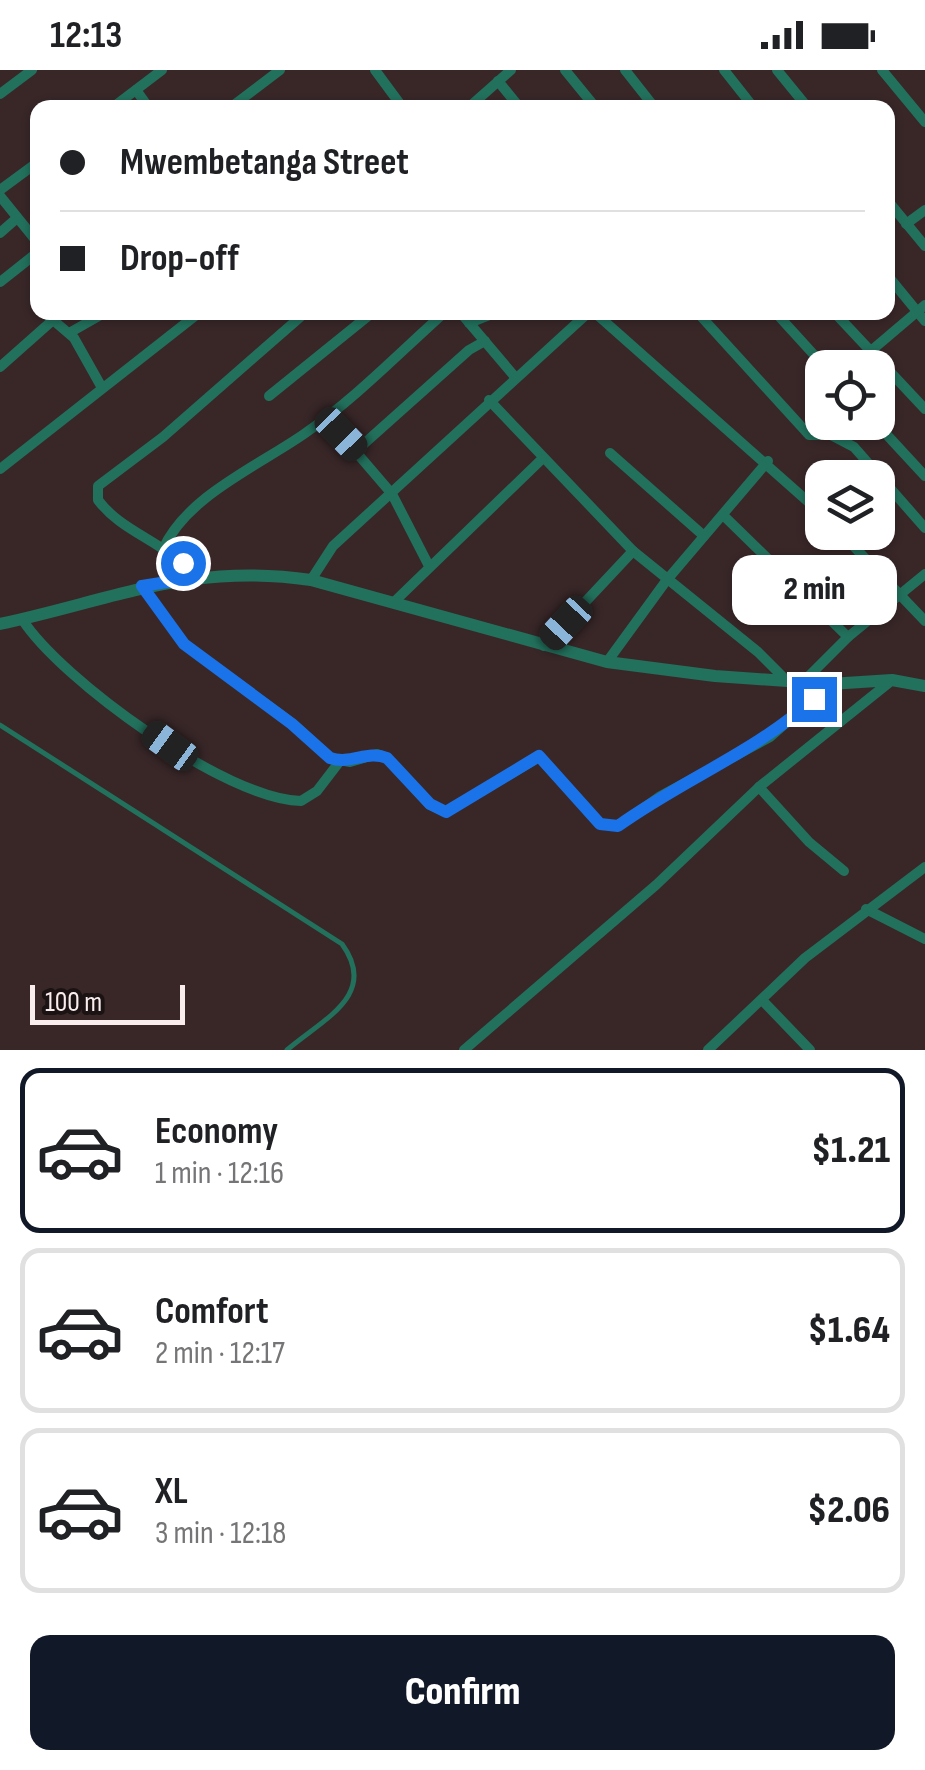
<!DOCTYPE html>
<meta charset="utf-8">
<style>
body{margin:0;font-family:"Sofia Sans Condensed",sans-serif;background:#f2f2f2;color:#202124;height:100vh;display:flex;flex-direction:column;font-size:38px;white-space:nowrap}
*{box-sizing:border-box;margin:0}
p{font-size:32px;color:#757577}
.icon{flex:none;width:55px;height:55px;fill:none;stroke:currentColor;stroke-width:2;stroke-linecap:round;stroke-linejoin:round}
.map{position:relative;height:980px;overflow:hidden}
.panel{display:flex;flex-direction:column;background:#fff;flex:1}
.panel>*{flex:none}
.hud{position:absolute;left:30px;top:30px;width:865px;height:220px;border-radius:20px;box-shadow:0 2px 8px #0004;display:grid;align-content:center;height:220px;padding:0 30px;background:#fff}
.fabs{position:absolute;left:805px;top:280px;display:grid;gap:20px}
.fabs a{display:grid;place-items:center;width:90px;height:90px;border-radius:20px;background:#fff;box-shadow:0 2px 8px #0004;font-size:50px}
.scale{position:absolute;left:30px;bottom:25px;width:155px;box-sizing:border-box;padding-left:10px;border:5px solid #faedee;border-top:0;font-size:28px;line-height:35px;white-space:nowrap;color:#faedee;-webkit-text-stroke:8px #1b1213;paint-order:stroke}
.end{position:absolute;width:45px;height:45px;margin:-22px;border:12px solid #1a73e8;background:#fff;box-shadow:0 0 0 5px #fff}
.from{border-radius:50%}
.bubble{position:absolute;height:70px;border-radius:20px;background:#fff;box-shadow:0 2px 8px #0004;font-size:32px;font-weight:800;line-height:70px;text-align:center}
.car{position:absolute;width:30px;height:60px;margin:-30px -15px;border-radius:12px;box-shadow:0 0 8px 2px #0007;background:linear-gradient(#222 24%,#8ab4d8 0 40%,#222 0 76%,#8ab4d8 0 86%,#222 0)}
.hud b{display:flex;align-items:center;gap:35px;height:95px;font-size:38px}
.hud b+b{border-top:2px solid #e0e0e0}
.hud i{width:25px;height:25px;background:#202124}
ul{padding:18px 0 0;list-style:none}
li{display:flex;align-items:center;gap:30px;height:165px;margin:0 20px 15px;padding:0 10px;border:5px solid #e0e0e0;border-radius:20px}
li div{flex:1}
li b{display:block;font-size:38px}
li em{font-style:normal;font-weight:800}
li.current{border-color:#111827}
li>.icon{width:90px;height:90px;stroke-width:1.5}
.action{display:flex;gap:20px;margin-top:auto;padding:20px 30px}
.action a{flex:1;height:115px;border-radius:20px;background:#111827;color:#fff;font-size:40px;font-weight:800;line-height:115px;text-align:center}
.status{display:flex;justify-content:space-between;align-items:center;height:70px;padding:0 50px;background:#fff;direction:ltr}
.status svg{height:28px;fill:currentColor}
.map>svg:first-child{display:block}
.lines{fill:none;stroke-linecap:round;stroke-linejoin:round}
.service{stroke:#22715d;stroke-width:5}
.minor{stroke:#22715d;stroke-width:10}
.tertiary{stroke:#22715d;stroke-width:12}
.route{stroke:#1a73e8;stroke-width:12}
</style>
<div class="status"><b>12:13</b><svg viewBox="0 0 49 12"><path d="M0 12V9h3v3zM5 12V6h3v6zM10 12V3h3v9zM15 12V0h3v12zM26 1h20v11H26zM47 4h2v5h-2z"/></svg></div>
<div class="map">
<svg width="925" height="980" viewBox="0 0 925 980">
<rect width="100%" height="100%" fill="#392728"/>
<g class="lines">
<path class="service" d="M0,655l342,219c37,51 -19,75 -55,106"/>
<g class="minor">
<path d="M375,0l28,38"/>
<path d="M565,0l31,38"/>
<path d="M625,0l30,38"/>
<path d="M724,0l30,38"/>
<path d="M777,0l31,38"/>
<path d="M882,0l43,52"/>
<path d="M498,11l22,27"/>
<path d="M136,20l13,18"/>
<path d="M0,24l32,-24"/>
<path d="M112,38l50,-38"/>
<path d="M230,38l50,-38"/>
<path d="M468,38l43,-38"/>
<path d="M0,120l38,-28"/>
<path d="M0,126l38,47"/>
<path d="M888,131l37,45"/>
<path d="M906,154l19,-14"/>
<path d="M0,163l17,-15"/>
<path d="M888,206l37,45"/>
<path d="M0,212l38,-30"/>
<path d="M460,242l55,65"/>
<path d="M594,242l228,202"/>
<path d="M627,242h49"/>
<path d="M697,242l112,123h22l23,12 71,81"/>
<path d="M775,242l51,56"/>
<path d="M834,242l91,97"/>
<path d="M53,250l21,18 27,48"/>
<path d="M469,253l28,-11"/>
<path d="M69,263l37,-21"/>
<path d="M872,280l53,-45"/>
<path d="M0,297l62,-55"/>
<path d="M269,326l104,-84"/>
<path d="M489,330l144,151 125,101 26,26"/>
<path d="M326,347l66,77 37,72"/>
<path d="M875,352l50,54"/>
<path d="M357,380l112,-100 16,-9"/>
<path d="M610,383l94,83"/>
<path d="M0,399l200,-157"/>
<path d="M723,445l125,122"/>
<path d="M840,462l85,89"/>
<path d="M163,479c24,-53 95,-83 141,-115 51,-35 95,-81 141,-122"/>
<path d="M193,508c-23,-36 -69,-43 -95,-78v-14l65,-49 143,-125"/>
<path d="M311,510l22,-34 256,-234"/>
<path d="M141,515l43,59 108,79 38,35 20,4 27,-8 10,4 43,47 16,7 93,-55 61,67 18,2 41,-29 111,-60 60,-53"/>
<path d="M394,532l148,-143"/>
<path d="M22,549c39,61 205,181 279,182l16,-10 23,-30"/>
<path d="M544,576l89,-95"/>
<path d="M607,592l59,-81 102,-120"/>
<path d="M806,609l42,-42 77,-63"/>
<path d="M759,717l50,55 35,29"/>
<path d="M866,839l59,30"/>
<path d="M762,930l48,50"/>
<path d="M464,980l192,-165 103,-98 132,-106"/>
<path d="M708,980l97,-92 120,-91"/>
</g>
<path class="tertiary" d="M0,554c112,-24 192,-62 311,-44l296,82 108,14 115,8 62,-4 33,6"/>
</g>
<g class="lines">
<path class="route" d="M183,493l9,15 -50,8 42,58 108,80 38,34c21,7 37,-8 57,0l43,46 16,8 93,-56 61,68 18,2c64,-46 137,-74 196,-127"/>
</g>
</svg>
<div class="fabs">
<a><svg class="icon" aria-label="locate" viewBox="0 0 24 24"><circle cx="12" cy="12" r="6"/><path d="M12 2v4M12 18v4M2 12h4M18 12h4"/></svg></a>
<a><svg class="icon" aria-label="layers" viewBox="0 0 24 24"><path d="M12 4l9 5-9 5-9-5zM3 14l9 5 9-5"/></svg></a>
</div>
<div class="scale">100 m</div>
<i class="end from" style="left:183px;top:493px"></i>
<i class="end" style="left:814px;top:629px"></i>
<div class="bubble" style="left:732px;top:485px;width:165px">2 min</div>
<i class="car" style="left:341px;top:364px;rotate:136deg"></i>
<i class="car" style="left:566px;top:553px;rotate:223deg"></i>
<i class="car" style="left:170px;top:676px;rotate:306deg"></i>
<div class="hud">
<b><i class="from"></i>Mwembetanga Street</b>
<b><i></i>Drop-off</b>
</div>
</div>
<section class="panel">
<ul>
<li class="current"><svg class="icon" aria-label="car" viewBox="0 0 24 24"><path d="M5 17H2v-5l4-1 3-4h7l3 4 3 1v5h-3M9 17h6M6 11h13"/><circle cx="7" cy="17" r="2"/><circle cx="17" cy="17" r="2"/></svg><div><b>Economy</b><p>1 min · 12:16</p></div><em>$1.21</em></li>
<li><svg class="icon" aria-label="car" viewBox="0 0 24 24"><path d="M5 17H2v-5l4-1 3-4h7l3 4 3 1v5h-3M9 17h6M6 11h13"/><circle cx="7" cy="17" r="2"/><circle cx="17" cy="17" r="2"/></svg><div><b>Comfort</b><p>2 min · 12:17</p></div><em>$1.64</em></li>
<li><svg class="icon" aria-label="car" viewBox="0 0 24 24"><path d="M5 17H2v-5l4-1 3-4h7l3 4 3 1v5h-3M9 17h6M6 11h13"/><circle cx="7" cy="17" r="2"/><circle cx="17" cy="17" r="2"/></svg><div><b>XL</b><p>3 min · 12:18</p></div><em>$2.06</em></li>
</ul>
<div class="action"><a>Confirm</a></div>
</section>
